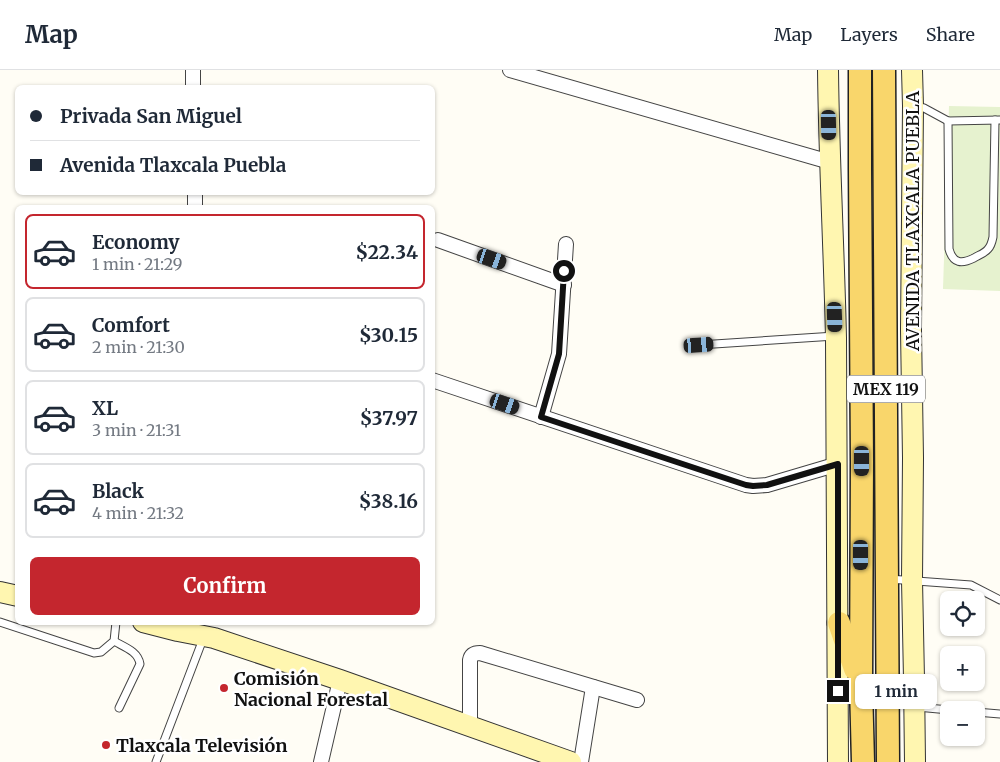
<!DOCTYPE html>
<meta charset="utf-8">
<style>
body{margin:0;font-family:Merriweather,serif;background:#f2f2f3;color:#1f2937;height:100vh;display:flex;flex-direction:column;font-size:19px;white-space:nowrap}
*{box-sizing:border-box;margin:0}
p{font-size:16px;color:#747a83}
.icon{flex:none;width:28px;height:28px;fill:none;stroke:currentColor;stroke-width:2;stroke-linecap:round;stroke-linejoin:round}
.map{position:relative;flex:1;overflow:hidden}
.side{position:absolute;left:15px;top:135px;width:420px;height:420px;display:flex;flex-direction:column;background:#fff;border-radius:8px;box-shadow:0 1px 4px #0004}
.side>*{flex:none}
.top-card{position:absolute;left:15px;top:15px;width:420px;height:110px;border-radius:8px;box-shadow:0 1px 4px #0004;display:grid;align-content:center;height:110px;padding:0 15px;background:#fff}
.fabs{position:absolute;left:940px;top:521px;display:grid;gap:10px}
.fabs a{display:grid;place-items:center;width:45px;height:45px;border-radius:8px;background:#fff;box-shadow:0 1px 4px #0004;font-size:25px}
.end{position:absolute;width:22px;height:22px;margin:-11px;border:6px solid #111;background:#fff;box-shadow:0 0 0 2px #fff}
.from{border-radius:50%}
.bubble{position:absolute;height:35px;border-radius:8px;background:#fff;box-shadow:0 1px 4px #0004;font-size:16px;font-weight:700;line-height:35px;text-align:center}
.car{position:absolute;width:15px;height:30px;margin:-15px -8px;border-radius:6px;box-shadow:0 0 4px 1px #0007;background:linear-gradient(#222 24%,#8ab4d8 0 40%,#222 0 76%,#8ab4d8 0 86%,#222 0)}
.top-card b{display:flex;align-items:center;gap:18px;height:48px;font-size:19px}
.top-card b+b{border-top:1px solid #e0e1e3}
.top-card i{width:12px;height:12px;background:#1f2937}
ul{padding:9px 0 0;list-style:none}
li{display:flex;align-items:center;gap:15px;height:75px;margin:0 10px 8px;padding:0 5px;border:2px solid #e0e1e3;border-radius:8px}
li div{flex:1}
li b{display:block;font-size:19px}
li em{font-style:normal;font-weight:700}
li.active{border-color:#c4262e}
li>.icon{width:45px;height:45px;stroke-width:1.5}
.button{display:flex;gap:10px;margin-top:auto;padding:10px 15px}
.button a{flex:1;height:58px;border-radius:8px;background:#c4262e;color:#fff;font-size:20px;font-weight:700;line-height:58px;text-align:center}
header{display:flex;align-items:center;gap:30px;box-sizing:border-box;height:70px;padding:0 25px;background:#fff;border-bottom:1px solid #e0e1e3}
header strong{font-size:24px}
nav{display:flex;gap:28px;margin-inline-start:auto;font-size:18px}
.map>svg:first-child{display:block}
.pitch{fill:#e6f2cf}
.lines{fill:none;stroke-linecap:round;stroke-linejoin:round}
.lane-casing{stroke:#444;stroke-width:9}
.street-casing{stroke:#444;stroke-width:16}
.secondary-casing{stroke:#333;stroke-width:22}
.primary-casing{stroke:#222;stroke-width:25}
.lane{stroke:#fff;stroke-width:7}
.street{stroke:#fff;stroke-width:14}
.secondary{stroke:#fff6b0;stroke-width:20}
.primary{stroke:#f9d66b;stroke-width:22}
.route{stroke:#111;stroke-width:6}
.poi-dot{fill:#c4262e;stroke:#fff;stroke-width:2}
.labels{text-anchor:middle;dominant-baseline:central;stroke-width:5;stroke-linejoin:round;paint-order:stroke}
.shield{fill:#fff;stroke:#585858;stroke-width:1}
.shield-label{font-size:16px;font-weight:bold;fill:#111}
.street-label{font-size:18px;fill:#111;stroke:#fff}
.poi-label{font-size:18px;font-weight:bold;fill:#111;stroke:#fff;text-anchor:start}
</style>
<header>
<strong>Map</strong>
<nav><a>Map</a><a>Layers</a><a>Share</a></nav>
</header>
<div class="map">
<svg width="1000" height="692" viewBox="0 0 1000 692">
<rect width="100%" height="100%" fill="#fffdf5"/>
<path class="pitch" d="M949,36l51,1v184l-57,-2z"/>
<g class="lines">
<g class="lane-casing">
<g id="lane">
<path d="M914,36l10,2 24,13 52,-1"/>
<path d="M948,51l1,128c4,15 13,15 25,9 5,-3 11,-5 14,-9 3,-3 4,-7 5,-12l2,-117"/>
<path d="M699,275l136,-9"/>
<path d="M889,509l82,6 29,15"/>
<path d="M0,552l94,31 7,-1 13,-11 2,-19"/>
<path d="M114,571c10,6 24,10 26,23l-21,44"/>
<path d="M917,637l32,3"/>
<path d="M976,642l24,2"/>
<path d="M156,692l47,-123"/>
</g>
</g>
<g class="street-casing">
<g id="street">
<path d="M193,0v18"/>
<path d="M510,0l320,92"/>
<path d="M195,122v16"/>
<path d="M438,170l126,45"/>
<path d="M432,310l314,105 7,1 14,-1 71,-21"/>
<path d="M541,347l18,-63 7,-110"/>
<path d="M470,656v-66c1,-5 4,-7 10,-7l157,47"/>
<path d="M321,692l19,-82"/>
<path d="M581,692l12,-75"/>
</g>
</g>
<g class="secondary-casing">
<g id="secondary">
<path d="M828,0c1,90 6,179 8,268 2,142 2,283 2,424"/>
<path d="M912,0l1,36 -2,224 2,128 -1,122 2,99 1,83"/>
<path d="M0,522l18,4"/>
<path d="M143,552l35,9 36,7 126,42 231,82"/>
</g>
</g>
<g class="primary-casing">
<g id="primary">
<path d="M860,0v99l2,292 -1,225 2,76"/>
<path d="M884,0l4,692"/>
<path d="M839,553l16,46"/>
</g>
</g>
<use href="#lane" class="lane"/>
<use href="#street" class="street"/>
<use href="#secondary" class="secondary"/>
<use href="#primary" class="primary"/>
</g>
<g class="lines">
<path class="route" d="M564,201l-5,83 -18,63 205,68 7,1 14,-1 71,-21v227"/>
</g>
<g class="poi-dot">
<circle cx="224" cy="618" r="5"/>
<circle cx="106" cy="675" r="5"/>
</g>
<g class="labels">
<rect class="shield" x="847" y="305.5" width="78" height="27" rx="4"/>
<g class="shield-label">
<text x="886" y="319">MEX 119</text>
</g>
<g class="street-label">
<text transform="translate(912 151) rotate(-90)">AVENIDA TLAXCALA PUEBLA</text>
</g>
<g class="poi-label">
<text x="234" y="608">Comisión<tspan x="234" dy="21">Nacional Forestal</tspan></text>
<text x="116" y="675">Tlaxcala Televisión</text>
</g>
</g>
</svg>
<div class="fabs">
<a><svg class="icon" aria-label="locate" viewBox="0 0 24 24"><circle cx="12" cy="12" r="6"/><path d="M12 2v4M12 18v4M2 12h4M18 12h4"/></svg></a>
<a>+</a>
<a>−</a>
</div>
<i class="end from" style="left:564px;top:201px"></i>
<i class="end" style="left:838px;top:621px"></i>
<div class="bubble" style="left:855px;top:604px;width:82px">1 min</div>
<i class="car" style="left:829px;top:55px;rotate:179deg"></i>
<i class="car" style="left:492px;top:189px;rotate:109deg"></i>
<i class="car" style="left:835px;top:247px;rotate:178deg"></i>
<i class="car" style="left:699px;top:275px;rotate:86deg"></i>
<i class="car" style="left:505px;top:334px;rotate:109deg"></i>
<i class="car" style="left:862px;top:391px;rotate:180deg"></i>
<i class="car" style="left:861px;top:485px;rotate:180deg"></i>
<div class="top-card">
<b><i class="from"></i>Privada San Miguel</b>
<b><i></i>Avenida Tlaxcala Puebla</b>
</div>
<section class="side">
<ul>
<li class="active"><svg class="icon" aria-label="car" viewBox="0 0 24 24"><path d="M5 17H2v-5l4-1 3-4h7l3 4 3 1v5h-3M9 17h6M6 11h13"/><circle cx="7" cy="17" r="2"/><circle cx="17" cy="17" r="2"/></svg><div><b>Economy</b><p>1 min · 21:29</p></div><em>$22.34</em></li>
<li><svg class="icon" aria-label="car" viewBox="0 0 24 24"><path d="M5 17H2v-5l4-1 3-4h7l3 4 3 1v5h-3M9 17h6M6 11h13"/><circle cx="7" cy="17" r="2"/><circle cx="17" cy="17" r="2"/></svg><div><b>Comfort</b><p>2 min · 21:30</p></div><em>$30.15</em></li>
<li><svg class="icon" aria-label="car" viewBox="0 0 24 24"><path d="M5 17H2v-5l4-1 3-4h7l3 4 3 1v5h-3M9 17h6M6 11h13"/><circle cx="7" cy="17" r="2"/><circle cx="17" cy="17" r="2"/></svg><div><b>XL</b><p>3 min · 21:31</p></div><em>$37.97</em></li>
<li><svg class="icon" aria-label="car" viewBox="0 0 24 24"><path d="M5 17H2v-5l4-1 3-4h7l3 4 3 1v5h-3M9 17h6M6 11h13"/><circle cx="7" cy="17" r="2"/><circle cx="17" cy="17" r="2"/></svg><div><b>Black</b><p>4 min · 21:32</p></div><em>$38.16</em></li>
</ul>
<div class="button"><a>Confirm</a></div>
</section>
</div>
